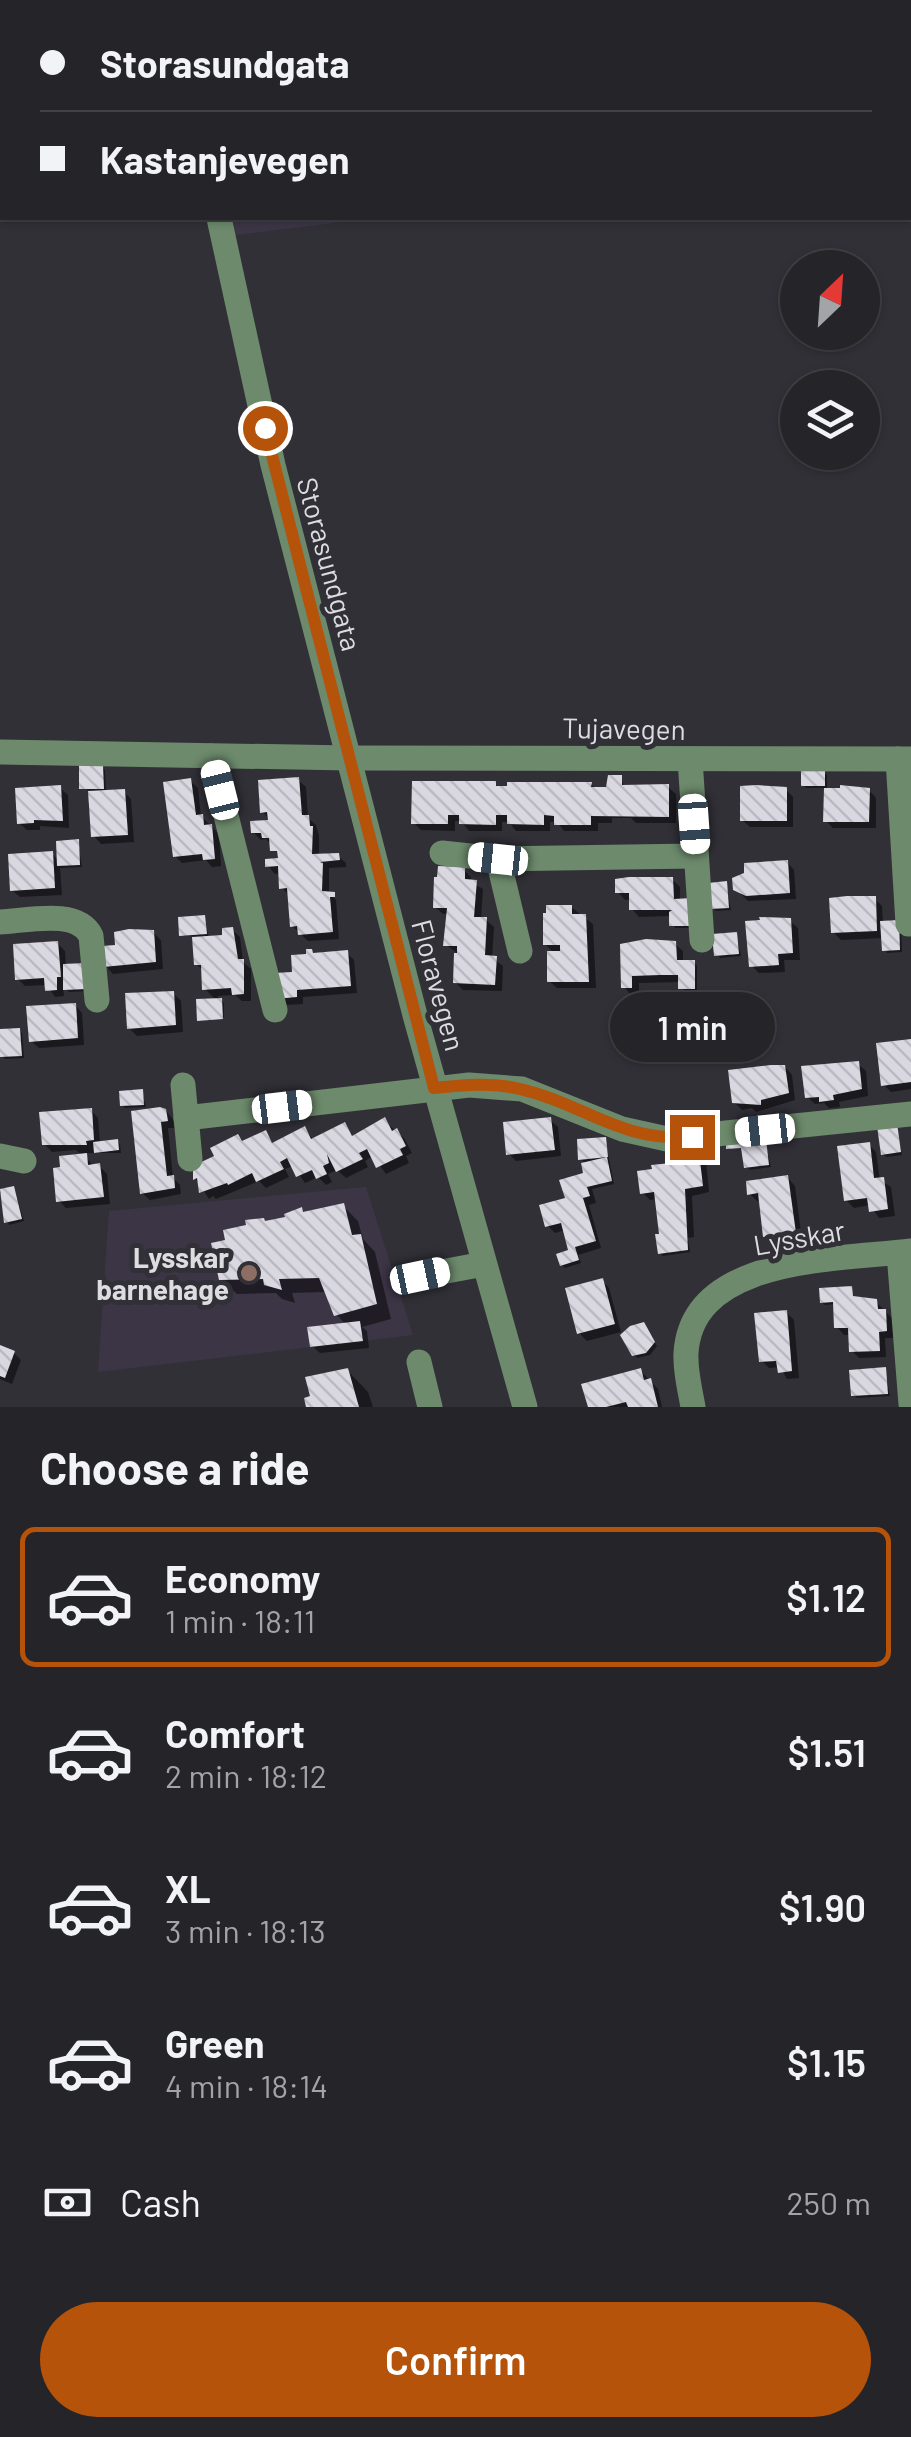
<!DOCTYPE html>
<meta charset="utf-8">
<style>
body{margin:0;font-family:Barlow,sans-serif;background:#2d2c31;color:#f1f3f6;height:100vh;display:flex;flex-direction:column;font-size:38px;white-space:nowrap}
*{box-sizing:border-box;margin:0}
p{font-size:32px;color:#a3a4a8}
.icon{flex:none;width:55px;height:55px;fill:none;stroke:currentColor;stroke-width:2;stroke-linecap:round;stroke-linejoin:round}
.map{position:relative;height:1407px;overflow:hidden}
.sheet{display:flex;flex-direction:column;background:#252429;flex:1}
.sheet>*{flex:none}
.guide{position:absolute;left:0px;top:0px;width:912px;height:220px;box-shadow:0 2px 8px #0004,0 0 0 2px #424146;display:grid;align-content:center;height:220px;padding:0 40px;background:#252429}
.needle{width:65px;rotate:25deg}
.fabs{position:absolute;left:780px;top:250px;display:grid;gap:20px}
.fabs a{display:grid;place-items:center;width:100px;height:100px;border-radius:50%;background:#252429;box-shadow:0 2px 8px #0004,0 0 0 2px #424146;font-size:50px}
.end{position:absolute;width:45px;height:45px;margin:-22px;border:12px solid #b45309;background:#fff;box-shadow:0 0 0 5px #fff}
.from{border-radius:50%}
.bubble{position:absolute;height:70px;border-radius:35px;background:#252429;box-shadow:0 2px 8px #0004,0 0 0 2px #424146;font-size:32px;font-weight:600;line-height:70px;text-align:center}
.car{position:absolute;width:30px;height:60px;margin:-30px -15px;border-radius:12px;box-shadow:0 0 8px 2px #0007;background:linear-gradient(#fff 24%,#345 0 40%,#fff 0 76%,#345 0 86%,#fff 0)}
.guide b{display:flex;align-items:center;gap:35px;height:95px;font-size:38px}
.guide b+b{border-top:2px solid #424146}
.guide i{width:25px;height:25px;background:#f1f3f6}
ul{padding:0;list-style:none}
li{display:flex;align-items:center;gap:30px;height:140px;margin:0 20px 15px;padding:0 20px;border:5px solid transparent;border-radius:15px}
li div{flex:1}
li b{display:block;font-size:38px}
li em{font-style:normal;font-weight:600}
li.selected{border-color:#b45309}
li>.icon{width:90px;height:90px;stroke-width:1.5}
h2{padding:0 40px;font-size:45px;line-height:120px}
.pay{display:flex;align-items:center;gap:25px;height:110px;padding:0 40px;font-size:38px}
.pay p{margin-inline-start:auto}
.primary-button{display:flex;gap:20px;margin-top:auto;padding:20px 40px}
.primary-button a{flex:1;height:115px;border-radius:60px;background:#b45309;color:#fff;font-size:40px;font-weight:600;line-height:115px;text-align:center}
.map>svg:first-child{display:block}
.education{fill:#3c3546}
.shadow{fill:#0007}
.building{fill:url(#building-back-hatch)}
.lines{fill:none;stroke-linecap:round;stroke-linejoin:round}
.minor{stroke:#6d8a6c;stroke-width:25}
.route{stroke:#b45309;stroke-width:12}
.education-dot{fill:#8d6e63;stroke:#313037;stroke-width:4}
.labels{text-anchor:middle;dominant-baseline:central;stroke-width:10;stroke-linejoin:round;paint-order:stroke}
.street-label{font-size:28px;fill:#dddde1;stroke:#313037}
.poi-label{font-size:28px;font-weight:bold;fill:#dddde1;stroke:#313037;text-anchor:end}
</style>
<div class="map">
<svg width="911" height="1407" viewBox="0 0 911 1407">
<defs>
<pattern id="building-back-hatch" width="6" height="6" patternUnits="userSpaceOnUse" patternTransform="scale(2.5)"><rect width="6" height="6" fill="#d9d7e0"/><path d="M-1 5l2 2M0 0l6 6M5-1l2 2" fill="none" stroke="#bbb9c1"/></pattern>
</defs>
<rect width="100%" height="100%" fill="#313037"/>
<g class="education">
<path d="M232,218h144l-141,17z"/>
<path d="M366,1187l47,148 -315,37 11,-161z"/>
</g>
<g class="shadow">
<path d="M102,767l3,3 1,23 18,-1 7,7 3,43 -33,2 -7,-8 -3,-45 -9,-3z"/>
<path d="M824,772l3,3v16l42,-1 7,8v30h-43l-7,-7 1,-33h-21l-3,-3z"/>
<path d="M621,778l3,8 44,1 8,7v29h-40l-5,-5h-19v5h-14v8h-34l-7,-9h-7v9h-34l-7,-9h-7v9h-33l-8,-10h-6v10l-34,-1 -7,-7 81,-39 4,4 92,-4 5,5h8z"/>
<path d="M298,780l8,7 2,31 8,7 3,11v20h19l8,7v4l-17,1v25l7,7 3,39 -31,2 -16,-15 -2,-30 -8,-8 -1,-15 -6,1 -7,-8 15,-6 -17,-21 -5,1 -8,-8 20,-10 -11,-10z"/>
<path d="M190,781l8,7 3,28 18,18 2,32 -9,1 -6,-7 -24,3 -7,-7z"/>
<path d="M60,788l8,7 1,33 -29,-2v4h-13l-8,-7z"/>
<path d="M786,790l7,7v30h-43l-8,-7z"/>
<path d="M78,842l4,25 -22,1 2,27 -42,2 -8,-7 40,-36 7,7z"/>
<path d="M787,862l7,8 2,29 -48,2 -12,-12z"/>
<path d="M464,870l7,7v5l12,7 -2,31h5l8,7 -2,31 11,8 -1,25 -39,-1 -8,-8 1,-30 -10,-7 3,-31h-6l-8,-7z"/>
<path d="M672,879l8,8v14l14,27h-19l-3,-12 -33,1 -7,-8v-10l-7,1 -7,-8z"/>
<path d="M726,884l5,26 -15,1 -3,-3z"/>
<path d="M875,899l7,7 1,18 18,2 1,26 -15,1 -3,-15 -43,2 -8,-8z"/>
<path d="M571,907l22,17 3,64h-39l-8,-7 6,-27 -10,-10z"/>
<path d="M204,918l5,20h16l7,-8 8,7 3,25 8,7v32h-9l-7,-6 -18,1 7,7v14l-24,1 16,-18 -11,-11 -1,-18 -8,-7 -1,-27 -13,-2z"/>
<path d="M790,921l8,7 2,32h-16l1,12 -26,1 -7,-7z"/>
<path d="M153,932l8,8 2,29 -50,5 -7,-8 12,-18z"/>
<path d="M736,935l5,21 -21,2 -3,-3z"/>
<path d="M58,944l7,7 1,15 23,25 -20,1 -6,-6 1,10 -9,1 -8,-12 -22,1 -7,-7z"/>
<path d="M675,944l8,7v11l14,3v26h-13l-3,-9 -42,1v12h-8l-7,-8 -1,-41z"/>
<path d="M311,951l4,4 32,-2 7,7 3,33 -54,4v7l-18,1 -7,-7z"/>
<path d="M173,993l8,8 2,31 -46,4 -8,-8z"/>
<path d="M75,1005l7,8 2,32 -45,3 -8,-7z"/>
<path d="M19,1030l3,3 2,25 -19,1 -3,-3z"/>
<path d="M911,1042v47l-20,3 -8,-8z"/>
<path d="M858,1064l8,7 2,25 -29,6 1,5 -11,1 -5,-5 -9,1 -8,-7z"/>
<path d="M785,1067l7,8 3,25 -39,12 -4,-4 -10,2 -8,-8z"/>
<path d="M142,1092l4,15 -21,1 -3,-3z"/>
<path d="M91,1110l7,8 2,25 17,-2 3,3 1,9h-38l11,14 5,-1 8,8 3,30 -44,4 -7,-7 24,-45 -7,-6 -24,2 -8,-8z"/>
<path d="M166,1111l7,8 1,9h-6l5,50 7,7 1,9 -31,6 -8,-7 -8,-80z"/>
<path d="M550,1120l8,7 3,29 -45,5 -7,-7z"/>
<path d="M384,1121l20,17 8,15 -6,3 3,7 -23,11 -13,-18 -8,5 3,6 -22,11 -9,-8 -9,4 4,8 -6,3 -8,-8 -13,6 -12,-17 -8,3 4,8 -23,11 -7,-7 -43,18 -3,-3 -4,3 -13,-20 -2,-9 71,-37 9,12 31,-15 9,10 30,-15 10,13z"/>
<path d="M896,1126l6,29 -16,2 -3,-3z"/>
<path d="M605,1139l9,45 -22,5 4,14 -7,2 12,43 -23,7 3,8 -16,5 -3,-3 12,-14 -9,-21 -10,3 -7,-7 35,-50 3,-12 -5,-5z"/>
<path d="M765,1142l6,25 -21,3 -3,-3z"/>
<path d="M869,1145l7,7 4,28 11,7 4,29 -16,2 -9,-13 -16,3 -8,-8z"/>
<path d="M698,1155l8,7 3,30 -17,4 2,41 -6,1 2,14 -27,4 -3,-3 5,-17 -8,-37 -7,1 -7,-7 51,-29z"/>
<path d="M788,1178l7,8 7,54 -29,4 -7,-8 -5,-36 -4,1 -7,-7z"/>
<path d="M14,1188l10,33 -15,4 -9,-33z"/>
<path d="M343,1206l15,15 5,18 12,13 16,67 -29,8 5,4 2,17 -49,5 -8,-7 34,-21 -10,-11 -9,-22 -35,1 3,10 -13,-4 -6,-6 -39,1 -16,-15 44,-56 23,-5 14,-8 3,4z"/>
<path d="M602,1280l7,8 12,44 -34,9 -8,-8z"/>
<path d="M851,1289l4,14 21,-1 17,17v19h-8l1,19 -27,1 -7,-7 -1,-16h-7l-7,-8 -1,-23 -11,1 -3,-3z"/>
<path d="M786,1312l8,8 5,58 -12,1 -7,-12 -11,1 -7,-7z"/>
<path d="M646,1328l11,18 -7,9 -13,3 -3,-4z"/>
<path d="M0,1348l14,5 7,7 -9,24 -12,-5z"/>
<path d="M347,1370l21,22 5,15h-64z"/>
<path d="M640,1370l18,19 4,18h-72z"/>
<path d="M885,1370l5,26 -33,2 -3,-3z"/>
</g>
<g class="building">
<path d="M79,765h24l1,24h-25z"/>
<rect x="801" y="770" width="24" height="16"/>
<path d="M608,775h14v10l47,-1v33l-78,-1v9h-37v-9l-10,-1v10l-37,-1v-9h-11v10l-37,-1v-9h-11v9h-37l1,-43h84v5h11v-4h85l-1,5h15z"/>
<path d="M299,777l3,38h7l1,11h3l-1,28 27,-1 1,7 -20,2 3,1 -1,28 13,1v5h-5l3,35 -35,3 -1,-9 -7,1 -3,-39 -8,1 -1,-23 -13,1v-8l13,-1 -1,-7h-7l-1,-13h-7l-1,-5h-10l-1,-12 18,-1 -1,-8 -7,1 -2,-33z"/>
<path d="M191,778l5,37 7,-1 1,11 8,-1 3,35 -12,1 -1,-6 -29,3 -10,-75z"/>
<path d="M61,785l2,36 -29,-1v3l-17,1 -2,-36z"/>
<path d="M756,785l31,2v34h-47v-35z"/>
<path d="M840,785l30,3 -1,34h-46l1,-34h16z"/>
<path d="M125,789l3,46 -37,2 -3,-46z"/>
<path d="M79,839l1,26 -23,1 -1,-25z"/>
<path d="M53,851l2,37 -45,3 -2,-37z"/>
<path d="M788,860l2,33 -44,3 -13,-6 -1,-12 12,-5v-10z"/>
<path d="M438,866l27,1v12l12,1 -3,37h13l-2,38 12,1 -2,29 -42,-2 1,-30h3v-7h-14l4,-38h-14l1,-31h3z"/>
<path d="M629,877h44l1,22 18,-1v28h-23v-14l3,-2h-43v-17h-14v-14z"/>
<path d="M727,881l2,27 -19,1 -2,-26z"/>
<path d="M847,896h29l1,35 -46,2 -2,-35z"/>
<path d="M546,905h26v9h14l3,68h-42v-31h13v-6h-17v-32h3z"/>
<path d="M205,915l2,19 -28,2 -1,-19z"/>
<path d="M759,917l32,1 2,35 -15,1 1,11 -30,2 -4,-46 15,-1z"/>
<path d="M899,920l1,30 -18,1 -2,-30z"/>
<path d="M233,927l5,32h6v35l-12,1 -1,-7 -29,2 -1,-25h-7l-2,-28 30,-2v-7z"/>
<path d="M129,929l25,1 2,32 -53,5 -1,-21 13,-1 -1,-13z"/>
<path d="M737,932l2,22 -25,2 -2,-22z"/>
<path d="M646,939l30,2 1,19h18v29h-17v-14h-18l-28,1v12h-11l-1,-44z"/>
<path d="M58,941l3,36h-4v13l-12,1 -1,-13 -29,2 -2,-36z"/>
<path d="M306,949h6l1,4 35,-3 3,36 -54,4v7l-22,2 -2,-26 19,-1 -1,-17 15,-1z"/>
<path d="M86,963l1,26 -24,1v-26z"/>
<path d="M174,991l2,34 -49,4 -2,-36z"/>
<path d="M222,998l1,21 -26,2 -1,-22z"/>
<path d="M76,1003l2,35 -49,4 -3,-36z"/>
<path d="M20,1028l2,28 -22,1v-28z"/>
<path d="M911,1039v43l-30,4 -5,-43z"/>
<path d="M859,1061l3,28 -29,6 1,5 -15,2v-5l-14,1 -4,-32z"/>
<path d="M771,1065h14l4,28 -28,7v5l-29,-2 -4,-33z"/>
<path d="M143,1089l1,16 -24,1 -1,-15z"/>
<path d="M160,1107l6,2 2,12 -7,1 6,54 7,-1 1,13 -35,6 -9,-83z"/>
<path d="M92,1108l2,32 -8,1 1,4h-45l-3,-33z"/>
<path d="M385,1117l7,14 5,-3 9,18 -6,3 3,6 -27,13 -9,-19 -8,4 4,6 -27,13 -9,-18 2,9 -6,3 4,8 -11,5 -4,-9 -16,7 -9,-19 -7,4 4,7 -28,13 -4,-9 -24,12 -1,-2 -28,10 -2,-15 -4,2v-14l21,-10 -4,-8 28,-14 4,7 24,-11 6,13 33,-17 6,13 34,-17 7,14z"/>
<path d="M551,1117l4,33 -49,5 -3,-33z"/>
<path d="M897,1123l4,29 -20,3 -4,-29z"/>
<path d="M606,1137l2,20 -30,3 -1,-21z"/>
<path d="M118,1139l1,11 -25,3 -1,-11z"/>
<path d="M766,1139l3,26 -25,3 -3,-20 -15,1v-4z"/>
<path d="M870,1142l4,36 10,-1 4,32 -19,3 -2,-14 -23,3 -7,-55z"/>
<path d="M699,1152l4,34 -18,3 3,61 -30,4 -3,-20h4l-5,-42 -14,2 -3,-23 15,-2 -1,-4 40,-4 -1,-8z"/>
<path d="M87,1153l1,12 12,-2 4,34 -48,5 -3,-34 7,-1 -1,-11z"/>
<path d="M607,1157l5,24 -25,6 3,9 -7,2 13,43 -21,6 4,13 -19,6 -4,-12 12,-4 -7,-27 -16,4 -6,-22 26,-7 -6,-18 24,-7 -2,-10z"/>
<path d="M788,1175l8,58 -33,4 -5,-44 -11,2 -1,-14z"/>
<path d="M14,1186l8,33 -18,4 -4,-34z"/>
<path d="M344,1203l8,32 9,-1 16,70 -43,12 -15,-38 -40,1 3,11 -18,-5 -1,-6 -44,1 -8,-37 14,-3 -2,-10 23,-5 -1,-5 19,-2 1,3 20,-4 -1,-3 18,-7 1,5z"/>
<path d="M603,1278l12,46 -38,10 -12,-46z"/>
<path d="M852,1286l1,10 24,3 1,10h8l1,22 -8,1 1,19 -31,1 -1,-24h-14l-1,-26 -13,1 -1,-15z"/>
<path d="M787,1310l5,61 -14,2 -2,-12 -17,1 -5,-49z"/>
<path d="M360,1321l3,20 -53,6 -3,-20z"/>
<path d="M644,1322l11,20 -9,11 -14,3 -12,-21 10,-9z"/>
<path d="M0,1345l15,6 -10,27 -5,-2z"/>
<path d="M886,1367l2,27 -37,2 -2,-26z"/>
<path d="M348,1368l11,39h-53l-2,-9 6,-2 -5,-19z"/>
<path d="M641,1368l3,12 7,-2 7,29h-30l-2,-5 -20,5h-18l-7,-23z"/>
</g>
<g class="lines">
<g class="minor">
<path d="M174,0v2"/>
<path d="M219,218l54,247 143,554 109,388"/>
<path d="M0,752l349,6 562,1"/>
<path d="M211,756l64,254"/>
<path d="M690,759l12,181"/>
<path d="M898,759l10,165"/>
<path d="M442,853l56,6 198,-3"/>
<path d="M498,859l22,92"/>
<path d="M0,922c26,-1 78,-14 91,14l6,64"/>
<path d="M183,1085l7,74"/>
<path d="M186,1118l283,-33 53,4 100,40 45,10 244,-25"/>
<path d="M0,1156l24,5"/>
<path d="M899,1253l12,151"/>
<path d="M420,1276l64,-12"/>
<path d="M419,1362l11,45"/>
<path d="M693,1407c-3,-18 -8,-35 -7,-54 6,-98 154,-93 225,-102"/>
</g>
</g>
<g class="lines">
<path class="route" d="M265,428l169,660c29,-3 58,-6 86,1 65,15 99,53 172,48"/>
</g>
<circle class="education-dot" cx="249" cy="1273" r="10"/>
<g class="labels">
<g class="street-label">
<text transform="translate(330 564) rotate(75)">Storasundgata</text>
<text transform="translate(624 728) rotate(1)">Tujavegen</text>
<text transform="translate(439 985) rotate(75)">Floravegen</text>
<text transform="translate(799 1237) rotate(-10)">Lysskar</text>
</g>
<g class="poi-label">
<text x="229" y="1257">Lysskar<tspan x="229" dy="32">barnehage</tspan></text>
</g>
</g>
</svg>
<div class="fabs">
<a><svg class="needle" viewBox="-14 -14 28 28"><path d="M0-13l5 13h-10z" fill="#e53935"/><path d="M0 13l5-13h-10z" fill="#a3a4a8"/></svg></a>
<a><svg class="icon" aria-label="layers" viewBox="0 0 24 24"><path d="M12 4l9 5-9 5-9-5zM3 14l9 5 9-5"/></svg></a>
</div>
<i class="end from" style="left:265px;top:428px"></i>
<i class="end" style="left:692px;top:1137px"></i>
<div class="bubble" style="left:610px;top:992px;width:165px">1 min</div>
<i class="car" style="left:220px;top:790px;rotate:346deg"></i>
<i class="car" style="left:694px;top:824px;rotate:176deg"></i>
<i class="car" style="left:498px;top:859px;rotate:276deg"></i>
<i class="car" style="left:282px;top:1107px;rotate:83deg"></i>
<i class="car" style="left:765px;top:1130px;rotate:264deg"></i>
<i class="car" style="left:420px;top:1276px;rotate:78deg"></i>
<div class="guide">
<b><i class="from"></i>Storasundgata</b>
<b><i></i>Kastanjevegen</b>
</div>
</div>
<section class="sheet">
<h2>Choose a ride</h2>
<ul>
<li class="selected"><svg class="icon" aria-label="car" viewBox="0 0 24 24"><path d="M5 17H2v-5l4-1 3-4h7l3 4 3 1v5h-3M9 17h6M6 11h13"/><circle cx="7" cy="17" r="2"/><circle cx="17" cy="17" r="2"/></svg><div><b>Economy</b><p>1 min · 18:11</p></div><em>$1.12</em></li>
<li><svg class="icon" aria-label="car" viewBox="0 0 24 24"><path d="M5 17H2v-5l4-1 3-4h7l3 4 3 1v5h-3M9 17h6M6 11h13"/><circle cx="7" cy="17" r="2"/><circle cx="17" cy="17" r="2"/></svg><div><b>Comfort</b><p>2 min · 18:12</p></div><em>$1.51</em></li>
<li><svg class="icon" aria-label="car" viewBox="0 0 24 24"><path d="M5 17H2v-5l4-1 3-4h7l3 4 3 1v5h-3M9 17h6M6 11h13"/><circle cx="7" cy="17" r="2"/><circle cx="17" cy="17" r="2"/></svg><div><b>XL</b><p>3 min · 18:13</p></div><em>$1.90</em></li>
<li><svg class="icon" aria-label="car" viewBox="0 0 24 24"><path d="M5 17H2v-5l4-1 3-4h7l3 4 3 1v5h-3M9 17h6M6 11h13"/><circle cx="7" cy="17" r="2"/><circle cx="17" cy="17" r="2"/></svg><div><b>Green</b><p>4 min · 18:14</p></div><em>$1.15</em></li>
</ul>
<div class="pay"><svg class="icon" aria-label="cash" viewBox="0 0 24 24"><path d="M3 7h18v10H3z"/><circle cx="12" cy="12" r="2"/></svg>Cash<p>250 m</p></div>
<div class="primary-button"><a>Confirm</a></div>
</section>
